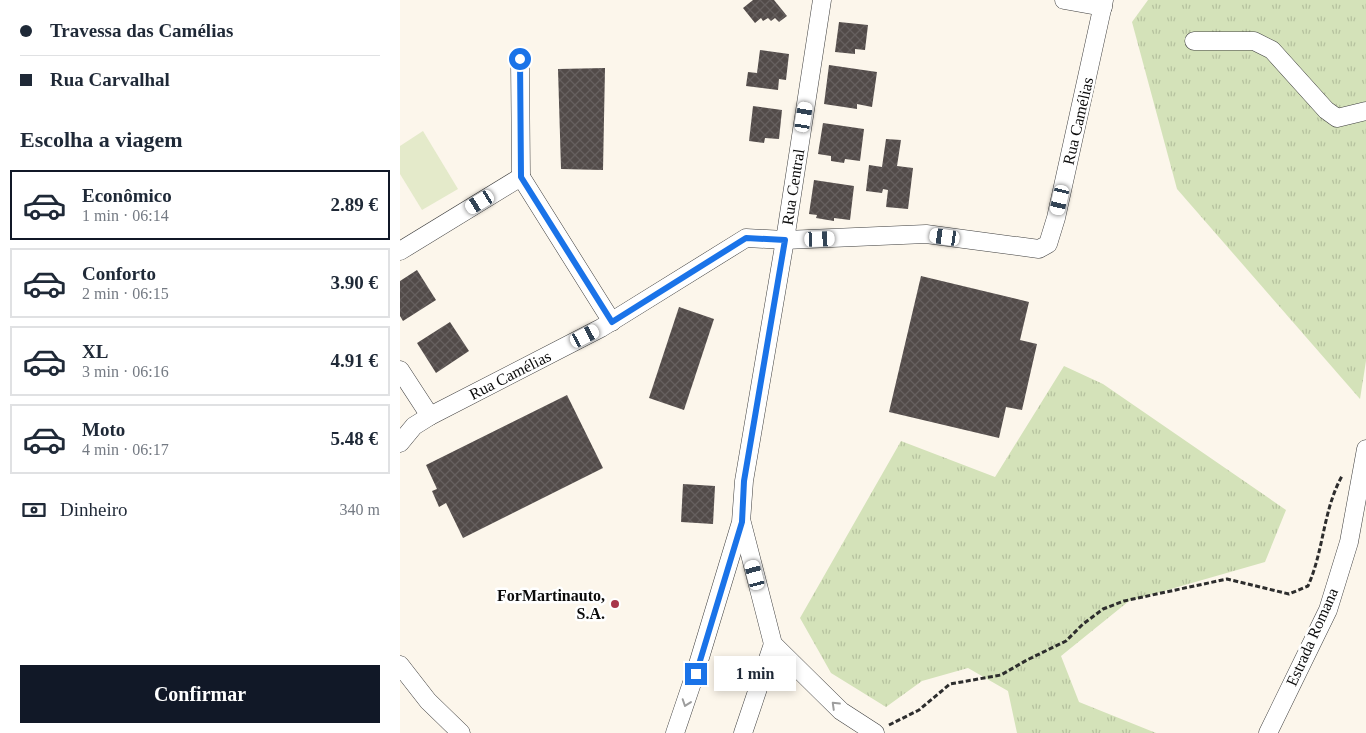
<!DOCTYPE html>
<html lang="pt">
<meta charset="utf-8">
<style>
body{margin:0;font-family:Georgia,serif;background:#f2f2f3;color:#1f2937;height:100vh;display:flex;flex-direction:column;font-size:19px;white-space:nowrap}
*{box-sizing:border-box;margin:0}
p{font-size:16px;color:#747a83}
.icon{flex:none;width:28px;height:28px;fill:none;stroke:currentColor;stroke-width:2;stroke-linecap:round;stroke-linejoin:round}
.map{position:relative;flex:1;overflow:hidden}
.drawer{display:flex;flex-direction:column;background:#fff;width:400px}
.drawer>*{flex:none}
.guide{display:grid;align-content:center;height:110px;padding:0 20px;background:#fff}
.end{position:absolute;width:22px;height:22px;margin:-11px;border:6px solid #1a73e8;background:#fff;box-shadow:0 0 0 2px #fff}
.from{border-radius:50%}
.bubble{position:absolute;height:35px;border-radius:0px;background:#fff;box-shadow:0 2px 8px #0003;font-size:16px;font-weight:700;line-height:35px;text-align:center}
.car{position:absolute;width:15px;height:30px;margin:-15px -8px;border-radius:6px;box-shadow:0 0 4px 1px #0007;background:linear-gradient(#fff 24%,#345 0 40%,#fff 0 76%,#345 0 86%,#fff 0)}
.guide b{display:flex;align-items:center;gap:18px;height:48px;font-size:19px}
.guide b+b{border-top:1px solid #e0e1e3}
.guide i{width:12px;height:12px;background:#1f2937}
ul{padding:0;list-style:none}
li{display:flex;align-items:center;gap:15px;height:70px;margin:0 10px 8px;padding:0 10px;border:2px solid #e0e1e3;border-radius:0px}
li div{flex:1}
li b{display:block;font-size:19px}
li em{font-style:normal;font-weight:700}
li.current{border-color:#111827}
li>.icon{width:45px;height:45px;stroke-width:1.5}
h2{padding:0 20px;font-size:22px;line-height:60px}
.pay{display:flex;align-items:center;gap:12px;height:55px;padding:0 20px;font-size:19px}
.pay p{margin-inline-start:auto}
.primary-button{display:flex;gap:10px;margin-top:auto;padding:10px 20px}
.primary-button a{flex:1;height:58px;border-radius:0px;background:#111827;color:#fff;font-size:20px;font-weight:700;line-height:58px;text-align:center}
main{display:flex;flex:1;min-height:0}
.map>svg:first-child{display:block}
.grass{fill:url(#grass-tufts)}
.pitch{fill:#e4eaca}
.building{fill:url(#building-cross-hatch)}
.lines{fill:none;stroke-linecap:round;stroke-linejoin:round}
.minor-casing{stroke:#3e3e3e;stroke-width:19}
.path{stroke:#2d2d2d;stroke-width:3;stroke-dasharray:5 2.5;stroke-linecap:butt}
.minor{stroke:#fff;stroke-width:18}
.oneway{stroke:#9d9d9d}
.route{stroke:#1a73e8;stroke-width:6}
.poi-dot{fill:#a8354b;stroke:#fff;stroke-width:2}
.labels{text-anchor:middle;dominant-baseline:central;stroke-width:5;stroke-linejoin:round;paint-order:stroke}
.street-label{font-size:16px;fill:#0b0b0b;stroke:#fff}
.poi-label{font-size:16px;font-weight:bold;fill:#0b0b0b;stroke:#fff;text-anchor:end}
</style>
<main>
<section class="drawer">
<div class="guide">
<b><i class="from"></i>Travessa das Camélias</b>
<b><i></i>Rua Carvalhal</b>
</div>
<h2>Escolha a viagem</h2>
<ul>
<li class="current"><svg class="icon" aria-label="car" viewBox="0 0 24 24"><path d="M5 17H2v-5l4-1 3-4h7l3 4 3 1v5h-3M9 17h6M6 11h13"/><circle cx="7" cy="17" r="2"/><circle cx="17" cy="17" r="2"/></svg><div><b>Econômico</b><p>1 min · 06:14</p></div><em>2.89 €</em></li>
<li><svg class="icon" aria-label="car" viewBox="0 0 24 24"><path d="M5 17H2v-5l4-1 3-4h7l3 4 3 1v5h-3M9 17h6M6 11h13"/><circle cx="7" cy="17" r="2"/><circle cx="17" cy="17" r="2"/></svg><div><b>Conforto</b><p>2 min · 06:15</p></div><em>3.90 €</em></li>
<li><svg class="icon" aria-label="car" viewBox="0 0 24 24"><path d="M5 17H2v-5l4-1 3-4h7l3 4 3 1v5h-3M9 17h6M6 11h13"/><circle cx="7" cy="17" r="2"/><circle cx="17" cy="17" r="2"/></svg><div><b>XL</b><p>3 min · 06:16</p></div><em>4.91 €</em></li>
<li><svg class="icon" aria-label="car" viewBox="0 0 24 24"><path d="M5 17H2v-5l4-1 3-4h7l3 4 3 1v5h-3M9 17h6M6 11h13"/><circle cx="7" cy="17" r="2"/><circle cx="17" cy="17" r="2"/></svg><div><b>Moto</b><p>4 min · 06:17</p></div><em>5.48 €</em></li>
</ul>
<div class="pay"><svg class="icon" aria-label="cash" viewBox="0 0 24 24"><path d="M3 7h18v10H3z"/><circle cx="12" cy="12" r="2"/></svg>Dinheiro<p>340 m</p></div>
<div class="primary-button"><a>Confirmar</a></div>
</section>
<div class="map">
<svg width="966" height="733" viewBox="0 0 966 733">
<defs>
<pattern id="grass-tufts" width="24" height="20" patternUnits="userSpaceOnUse" patternTransform="scale(1.25)"><rect width="24" height="20" fill="#d4e2b9"/><path d="M3 7l-1-3M5 7V3M7 7l1-3M15 17l-1-3M17 17v-4M19 17l1-3" fill="none" stroke="#b5c19e"/></pattern>
<pattern id="building-cross-hatch" width="8" height="8" patternUnits="userSpaceOnUse" patternTransform="scale(1.25)"><rect width="8" height="8" fill="#524b49"/><path d="M0 0l8 8M0 8l8-8" fill="none" stroke="#66605f"/></pattern>
</defs>
<rect width="100%" height="100%" fill="#fcf6eb"/>
<g class="grass">
<path d="M748,0h218v361l-6,38 -183,-210 -45,-167z"/>
<path d="M664,366l39,18 183,126 -21,52 -136,39 -68,55 18,46 77,31h-139l-9,-42 -40,-23 -46,13 -36,26 -55,-34 -31,-55 101,-177 94,36z"/>
</g>
<path class="pitch" d="M23,131l35,58 -36,21 -22,-36v-28z"/>
<g class="building">
<path d="M353,0h21l13,16 -8,6 -4,-4 -4,3 -3,-3 -5,3 -2,-3 -6,5 -12,-15z"/>
<path d="M439,22l29,3 -3,25 -10,-1v5l-20,-2z"/>
<path d="M360,50l29,4 -3,26 -7,-1 -1,11 -32,-4 2,-14 9,1z"/>
<path d="M429,65l48,7 -5,35 -15,-3v5l-33,-5z"/>
<path d="M205,68l-2,102 -42,-1 -3,-100z"/>
<path d="M353,106l29,4 -3,29 -14,-1 -1,5 -15,-2z"/>
<path d="M423,123l41,6 -4,32 -15,-2 -1,4 -13,-2v-5l-13,-2z"/>
<path d="M486,139l15,1 -4,26 16,2 -5,41 -22,-2 2,-17 -5,-1 -1,4 -16,-2 3,-26 13,2z"/>
<path d="M414,180l40,6 -4,34 -16,-2v3l-18,-3 1,-3 -8,-1z"/>
<path d="M17,270l19,30 -33,21 -3,-5v-35z"/>
<path d="M521,276l108,26 -9,38 17,4 -15,66 -16,-3 -7,31 -110,-26z"/>
<path d="M279,307l35,12 -30,91 -35,-12z"/>
<path d="M50,322l19,29 -33,22 -19,-30z"/>
<path d="M167,395l36,73 -140,70 -17,-35 -7,4 -7,-16 5,-2 -11,-24z"/>
<path d="M283,484l32,2 -2,38 -32,-2z"/>
</g>
<g class="lines">
<g class="minor-casing">
<g id="minor">
<path d="M664,0l39,7"/>
<path d="M794,41h60l18,9 54,60 11,8 29,-7"/>
<path d="M120,59l1,118"/>
<path d="M0,251l121,-74 91,145"/>
<path d="M0,370l30,46"/>
<path d="M0,443l14,-17 16,-10 171,-88 145,-90 39,2 141,-6 113,15 9,-5 8,-26 48,-218"/>
<path d="M342,523l31,121 68,67 34,22"/>
<path d="M0,665l28,36 33,32"/>
<path d="M275,733l20,-59 46,-152 3,-41 41,-241 37,-240"/>
<path d="M343,733l30,-89"/>
<path d="M868,733l60,-123 21,-68 17,-93"/>
</g>
</g>
<path class="path" d="M489,725l30,-15 31,-26 51,-9 26,-15 39,-19 17,-17 20,-15 21,-8 103,-22 62,15 19,-8c16,-36 15,-76 34,-110"/>
<use href="#minor" class="minor"/>
</g>
<defs><path id="oneway-chevron" d="M-2-3.5L2.5 0L-2 3.5" fill="none" stroke-width="1.6" stroke-linecap="round" stroke-linejoin="round" transform="scale(1.25)"/></defs>
<g class="oneway">
<use href="#oneway-chevron" transform="translate(286 703) rotate(109)"/>
<use href="#oneway-chevron" transform="translate(435 705) rotate(-136)"/>
</g>
<g class="lines">
<path class="route" d="M120,59l1,118 91,145 134,-84 39,2 -41,241 -2,41 -46,152"/>
</g>
<circle class="poi-dot" cx="215" cy="604" r="5"/>
<g class="labels">
<g class="street-label">
<text transform="translate(678 121) rotate(-77)">Rua Camélias</text>
<text transform="translate(393 187) rotate(-81)">Rua Central</text>
<text transform="translate(110 375) rotate(-27)">Rua Camélias</text>
<text transform="translate(912 637) rotate(-66)">Estrada Romana</text>
</g>
<g class="poi-label">
<text x="205" y="595">ForMartinauto,<tspan x="205" dy="18">S.A.</tspan></text>
</g>
</g>
</svg>
<i class="end from" style="left:120px;top:59px"></i>
<i class="end" style="left:296px;top:674px"></i>
<div class="bubble" style="left:314px;top:656px;width:82px">1 min</div>
<i class="car" style="left:404px;top:117px;rotate:9deg"></i>
<i class="car" style="left:660px;top:200px;rotate:193deg"></i>
<i class="car" style="left:80px;top:202px;rotate:239deg"></i>
<i class="car" style="left:545px;top:237px;rotate:278deg"></i>
<i class="car" style="left:420px;top:239px;rotate:88deg"></i>
<i class="car" style="left:185px;top:336px;rotate:63deg"></i>
<i class="car" style="left:355px;top:575px;rotate:345deg"></i>
</div>
</main>
